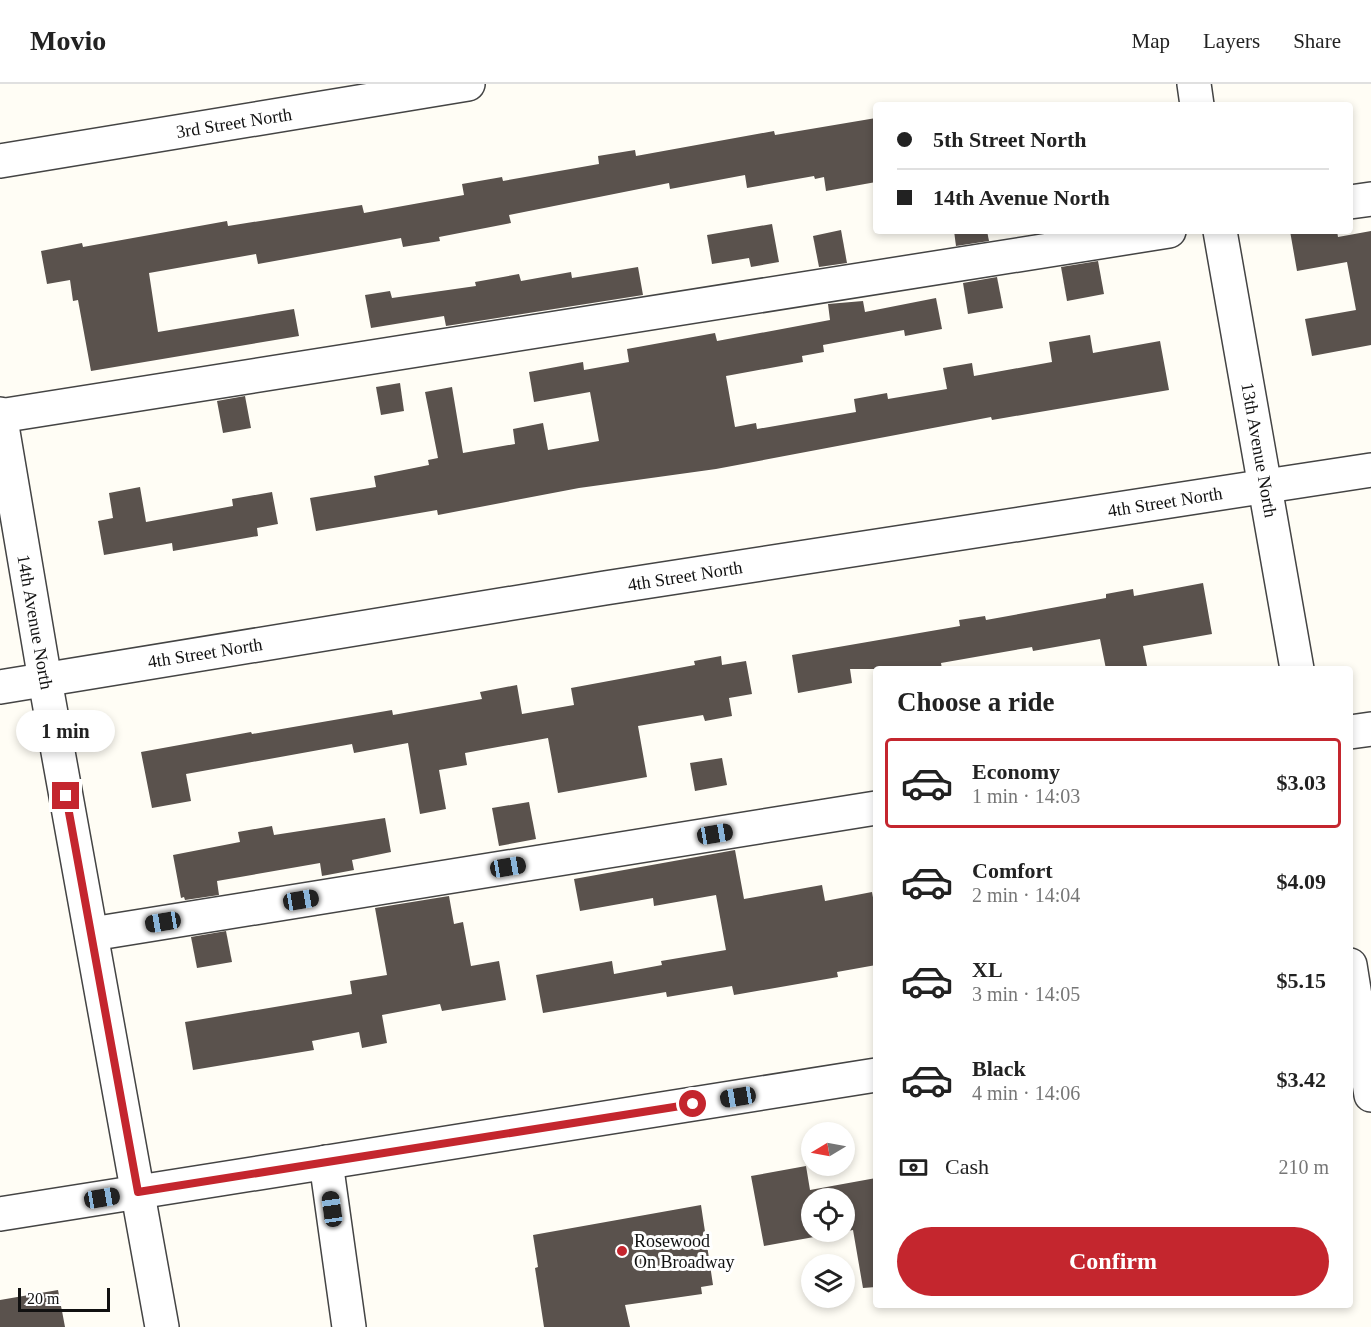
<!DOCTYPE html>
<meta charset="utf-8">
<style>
body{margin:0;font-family:Georgia,serif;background:#f2f2f2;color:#222;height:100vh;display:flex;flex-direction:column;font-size:22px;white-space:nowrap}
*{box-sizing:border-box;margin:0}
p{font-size:20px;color:#767676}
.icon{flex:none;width:33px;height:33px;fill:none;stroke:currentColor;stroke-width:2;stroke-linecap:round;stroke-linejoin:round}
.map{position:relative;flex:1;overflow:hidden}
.panel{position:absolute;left:873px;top:582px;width:480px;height:642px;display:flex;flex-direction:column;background:#fff;border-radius:6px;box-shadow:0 3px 9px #0003}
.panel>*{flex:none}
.hud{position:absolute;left:873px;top:18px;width:480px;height:132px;border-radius:6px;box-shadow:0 3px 9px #0003;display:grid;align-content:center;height:132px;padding:0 24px;background:#fff}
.needle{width:39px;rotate:260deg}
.tools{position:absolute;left:801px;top:1038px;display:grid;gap:12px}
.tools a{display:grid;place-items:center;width:54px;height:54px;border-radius:50%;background:#fff;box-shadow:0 3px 9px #0003;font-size:30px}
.scale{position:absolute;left:18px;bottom:15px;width:92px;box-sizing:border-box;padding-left:6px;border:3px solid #111;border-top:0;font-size:16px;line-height:21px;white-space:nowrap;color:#111;-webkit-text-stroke:4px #fff;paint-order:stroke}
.end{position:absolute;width:27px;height:27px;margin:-14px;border:8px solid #c4262e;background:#fff;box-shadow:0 0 0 3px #fff}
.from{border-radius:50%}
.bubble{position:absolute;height:42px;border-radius:21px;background:#fff;box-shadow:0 3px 9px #0003;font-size:20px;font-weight:700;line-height:42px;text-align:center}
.car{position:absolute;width:18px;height:36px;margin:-18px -9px;border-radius:8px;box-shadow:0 0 4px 2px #0007;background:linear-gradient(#222 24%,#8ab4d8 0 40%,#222 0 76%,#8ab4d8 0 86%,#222 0)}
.hud b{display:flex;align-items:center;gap:21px;height:57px;font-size:22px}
.hud b+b{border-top:2px solid #e0e0e0}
.hud i{width:15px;height:15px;background:#222}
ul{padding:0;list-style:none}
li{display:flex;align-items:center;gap:18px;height:90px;margin:0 12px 9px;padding:0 12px;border:3px solid transparent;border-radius:6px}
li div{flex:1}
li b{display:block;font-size:22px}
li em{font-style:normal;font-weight:700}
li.current{border-color:#c4262e}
li>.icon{width:54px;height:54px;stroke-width:1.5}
h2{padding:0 24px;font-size:27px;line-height:72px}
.pay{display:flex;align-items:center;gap:15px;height:66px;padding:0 24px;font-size:22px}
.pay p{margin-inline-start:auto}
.button{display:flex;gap:12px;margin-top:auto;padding:12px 24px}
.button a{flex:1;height:69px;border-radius:36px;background:#c4262e;color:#fff;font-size:24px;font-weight:700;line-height:69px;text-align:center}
header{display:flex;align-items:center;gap:36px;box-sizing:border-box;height:84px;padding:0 30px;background:#fff;border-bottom:2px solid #e0e0e0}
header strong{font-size:28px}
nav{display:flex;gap:33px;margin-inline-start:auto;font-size:21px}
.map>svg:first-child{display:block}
.building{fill:#5a524d;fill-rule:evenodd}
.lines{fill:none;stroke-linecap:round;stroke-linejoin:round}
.minor-casing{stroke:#444;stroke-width:36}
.minor{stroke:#fff;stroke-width:33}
.route{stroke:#c4262e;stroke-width:8}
.poi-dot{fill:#c4262e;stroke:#fff;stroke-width:2}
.labels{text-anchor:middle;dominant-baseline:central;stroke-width:6;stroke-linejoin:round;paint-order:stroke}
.street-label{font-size:18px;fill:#111;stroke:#fff}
.poi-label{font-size:18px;fill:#111;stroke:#fff;text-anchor:start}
</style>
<header>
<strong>Movio</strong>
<nav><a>Map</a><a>Layers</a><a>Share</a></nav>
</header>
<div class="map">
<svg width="1371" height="1243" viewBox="0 0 1371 1243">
<rect width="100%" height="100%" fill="#fffdf5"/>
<g class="building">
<path d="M876,34v64l-50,9 -2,-14 -9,2 -1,-3 -67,12 -2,-13 -75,14 -1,-6 -160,32 2,8 -72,14 1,4 -37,6 -2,-9 -143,26 -2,-10 -107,19 9,59 136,-23 5,27 -208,35 -13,-71 -5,1 -3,-21 -23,4 -6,-33 41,-8 1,4 144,-26 1,5 134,-21 2,8 100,-18 -2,-11 40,-7 1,4 96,-17 -1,-8 37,-6 1,6 138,-25 1,4z"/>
<path d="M772,140l7,38 -28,5 -2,-9 -37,6 -5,-29z"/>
<path d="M841,146l6,33 -28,4 -6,-31z"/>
<path d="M954,147h33l2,10 -33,5z"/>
<path d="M1290,147h47l1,6 33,-6v114l-59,11 -7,-37 51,-9 -9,-48 -50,9z"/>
<path d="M1098,177l6,33 -37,7 -6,-34z"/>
<path d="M638,183l5,28 -197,31 -2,-10 -73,12 -6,-33 25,-4 2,7 84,-12 -1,-4 44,-8 2,7 50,-9 1,6z"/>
<path d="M997,193l6,31 -35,6 -5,-31z"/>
<path d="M936,214l6,31 -37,7 -1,-6 -81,15 1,7 -22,4 1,6 -77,14 9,51 21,-4 1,6 99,-17 -2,-13 33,-6 1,6 59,-10 -4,-21 29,-5 2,13 78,-14 -3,-20 41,-7 3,18 67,-12 9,49 -177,30 -1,-3 -275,52 -137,19 -141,27 -1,-5 -121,21 -6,-33 66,-11 -2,-11 55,-11 -1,-5 10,-2 -13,-66 27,-5 11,66 52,-9 -2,-15 30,-6 5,27 51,-9 -9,-49 -56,10 -5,-30 54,-10 1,8 45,-8 -2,-13 88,-16 2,8 113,-21 -2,-16 35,-3 2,11z"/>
<path d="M400,299l4,28 -23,4 -5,-28z"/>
<path d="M245,312l6,32 -28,5 -6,-32z"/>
<path d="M140,403l6,35 87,-16 -1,-7 40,-7 6,32 -21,4 1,8 -85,15 -1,-8 -68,12 -6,-34 15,-3 -4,-25z"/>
<path d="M1203,499l9,51 -69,12 4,20 -41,3 -6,-30 -67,12 -1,-4 -91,16 1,6h-92l2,14 -54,10 -6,-38 168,-29 -1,-6 26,-4 1,4 120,-22v-4l27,-5 1,7z"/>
<path d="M721,572l1,9 24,-4 6,33 -23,4 3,18 -27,5 -2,-6 -65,11 9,51 -89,16 -10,-55 -83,15 2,12 -28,5 7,39 -26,5 -12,-71 -54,10 -2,-9 -166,30 5,27 -39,7 -11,-56 110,-20 1,2 140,-24 1,5 89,-16 -2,-7 37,-7 5,29 52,-9 -3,-17 124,-23 -1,-4z"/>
<path d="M722,674l5,27 -32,6 -5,-28z"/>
<path d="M529,718l7,37 -37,7 -7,-38z"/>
<path d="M385,734l6,34 -39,8 2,10 -32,6 -2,-13 -103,18 2,14 -34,5 -1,-3 -3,1 -8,-43 67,-13 -2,-10 34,-6 2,9z"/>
<path d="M735,766l9,49 78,-14 3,16 47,-9 4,22v51l-39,7 1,5 -104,18 -2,-9 -65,11 -1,-5 -123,21 -7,-38 76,-14 2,13 48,-9 -1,-4 65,-11 -10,-55 -62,11 -1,-8 -73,13 -6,-32z"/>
<path d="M449,812l5,28 9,-2 8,44 28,-5 7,39 -64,11 -2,-7 -58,11 5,28 -25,5 -3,-16 -47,9 2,9 -121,20 -8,-48 167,-28 -2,-13 37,-6 -12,-67z"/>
<path d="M226,847l6,31 -35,6 -6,-31z"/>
<path d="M806,1082l4,24 66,-12v109l-13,1 -10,-58 -89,16 -13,-70zM812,1114h32v34h-32z"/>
<path d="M701,1121l12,80 -12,2 1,7 -77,11 5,22h-86l-9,-59 3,-1 -5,-32z"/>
<path d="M58,1206l7,37h-65v-27z"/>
</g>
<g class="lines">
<g class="minor-casing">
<g id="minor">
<path d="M1194,0l3,21"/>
<path d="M0,77l468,-77"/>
<path d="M1350,118l21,-3"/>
<path d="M1220,147l77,438"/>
<path d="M0,330l45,266 117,647"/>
<path d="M0,332l1169,-185"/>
<path d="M0,603l605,-99 766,-118"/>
<path d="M1350,648l21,-3"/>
<path d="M92,850l784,-126"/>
<path d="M1350,881l21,130"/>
<path d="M326,1078l23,165"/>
<path d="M0,1130l876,-139"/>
</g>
</g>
<use href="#minor" class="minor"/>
</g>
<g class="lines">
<path class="route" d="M66,712l72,396 555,-88"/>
</g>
<circle class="poi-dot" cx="622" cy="1167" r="6"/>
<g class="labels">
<g class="street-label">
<text transform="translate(234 39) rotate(-9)">3rd Street North</text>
<text transform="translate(1259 366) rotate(80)">13th Avenue North</text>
<text transform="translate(1165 418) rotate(-9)">4th Street North</text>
<text transform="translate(685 492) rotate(-9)">4th Street North</text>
<text transform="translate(35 538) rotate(80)">14th Avenue North</text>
<text transform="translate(205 569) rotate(-9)">4th Street North</text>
</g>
<g class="poi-label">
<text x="634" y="1157">Rosewood<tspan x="634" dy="21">On Broadway</tspan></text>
</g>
</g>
</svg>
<div class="tools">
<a><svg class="needle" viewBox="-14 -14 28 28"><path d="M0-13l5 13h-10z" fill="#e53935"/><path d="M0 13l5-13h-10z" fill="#767676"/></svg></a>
<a><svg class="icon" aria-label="locate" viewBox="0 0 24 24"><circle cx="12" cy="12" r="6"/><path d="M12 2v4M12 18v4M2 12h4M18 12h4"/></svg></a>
<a><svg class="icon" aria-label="layers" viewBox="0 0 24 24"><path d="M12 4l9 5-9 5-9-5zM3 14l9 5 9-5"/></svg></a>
</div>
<div class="scale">20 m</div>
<i class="end from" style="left:693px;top:1020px"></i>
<i class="end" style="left:66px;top:712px"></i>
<div class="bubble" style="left:16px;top:626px;width:99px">1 min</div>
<i class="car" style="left:715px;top:750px;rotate:81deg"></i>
<i class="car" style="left:508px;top:783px;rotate:81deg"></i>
<i class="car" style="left:301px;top:816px;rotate:81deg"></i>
<i class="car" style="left:163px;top:838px;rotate:261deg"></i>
<i class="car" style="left:738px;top:1013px;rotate:261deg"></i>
<i class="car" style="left:102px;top:1114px;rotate:81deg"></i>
<i class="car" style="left:332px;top:1125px;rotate:352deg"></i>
<div class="hud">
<b><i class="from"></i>5th Street North</b>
<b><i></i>14th Avenue North</b>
</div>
<section class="panel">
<h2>Choose a ride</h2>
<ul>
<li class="current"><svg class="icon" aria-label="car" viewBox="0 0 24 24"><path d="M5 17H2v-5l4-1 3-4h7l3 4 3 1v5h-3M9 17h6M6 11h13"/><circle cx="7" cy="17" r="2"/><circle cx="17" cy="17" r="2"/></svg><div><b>Economy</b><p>1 min · 14:03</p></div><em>$3.03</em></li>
<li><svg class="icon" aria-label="car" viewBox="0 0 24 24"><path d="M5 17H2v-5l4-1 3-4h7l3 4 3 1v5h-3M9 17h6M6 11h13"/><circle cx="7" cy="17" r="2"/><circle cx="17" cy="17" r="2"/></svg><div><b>Comfort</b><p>2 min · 14:04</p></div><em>$4.09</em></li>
<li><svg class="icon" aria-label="car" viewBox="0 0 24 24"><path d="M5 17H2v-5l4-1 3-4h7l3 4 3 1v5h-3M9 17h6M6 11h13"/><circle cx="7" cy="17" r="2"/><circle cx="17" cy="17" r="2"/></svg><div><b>XL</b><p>3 min · 14:05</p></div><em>$5.15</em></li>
<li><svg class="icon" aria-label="car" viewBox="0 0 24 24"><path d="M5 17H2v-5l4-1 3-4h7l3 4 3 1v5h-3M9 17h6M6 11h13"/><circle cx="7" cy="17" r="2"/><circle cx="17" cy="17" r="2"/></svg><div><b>Black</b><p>4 min · 14:06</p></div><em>$3.42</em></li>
</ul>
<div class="pay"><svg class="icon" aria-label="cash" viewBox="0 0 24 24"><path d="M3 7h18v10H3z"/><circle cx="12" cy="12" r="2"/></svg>Cash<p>210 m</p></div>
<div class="button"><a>Confirm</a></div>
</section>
</div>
